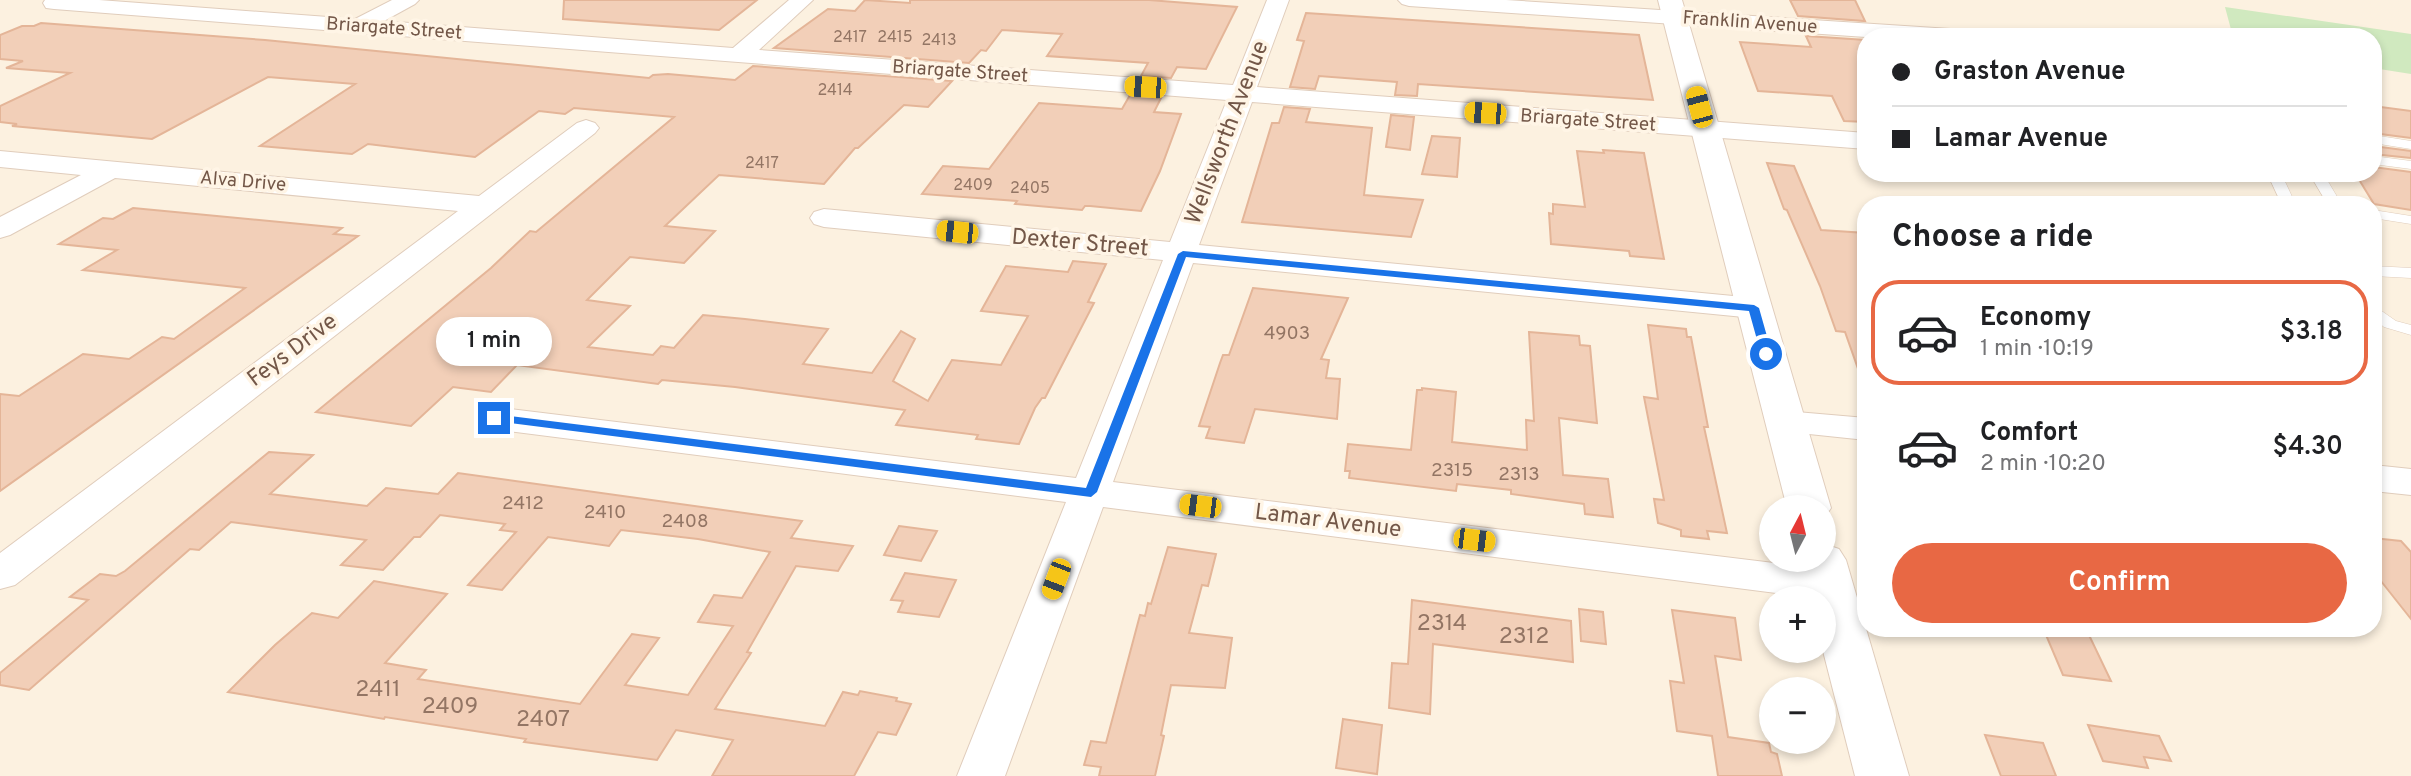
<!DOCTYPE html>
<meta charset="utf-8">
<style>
body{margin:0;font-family:Overpass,sans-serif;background:#f2f2f2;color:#202124;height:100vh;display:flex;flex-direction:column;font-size:26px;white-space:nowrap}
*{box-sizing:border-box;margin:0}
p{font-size:23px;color:#757577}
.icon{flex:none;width:38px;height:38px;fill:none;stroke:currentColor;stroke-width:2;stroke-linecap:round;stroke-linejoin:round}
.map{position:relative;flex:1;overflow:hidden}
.details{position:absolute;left:1857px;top:196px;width:525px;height:441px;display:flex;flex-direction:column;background:#fff;border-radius:28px;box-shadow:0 4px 10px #0003}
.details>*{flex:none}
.hud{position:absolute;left:1857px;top:28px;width:525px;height:154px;border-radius:28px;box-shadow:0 4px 10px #0003;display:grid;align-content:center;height:154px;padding:0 35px;background:#fff}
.needle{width:46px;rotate:7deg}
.controls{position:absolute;left:1759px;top:495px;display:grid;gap:14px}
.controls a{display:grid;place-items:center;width:77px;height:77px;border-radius:50%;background:#fff;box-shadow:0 4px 10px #0003;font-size:35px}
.end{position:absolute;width:32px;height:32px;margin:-16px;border:9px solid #1a73e8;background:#fff;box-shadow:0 0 0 4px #fff}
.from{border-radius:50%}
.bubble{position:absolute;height:49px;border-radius:24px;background:#fff;box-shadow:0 4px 10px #0003;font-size:23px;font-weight:600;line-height:49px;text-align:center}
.car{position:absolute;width:21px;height:42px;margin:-21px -10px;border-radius:9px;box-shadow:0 0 5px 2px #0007;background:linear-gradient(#f5c518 24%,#345 0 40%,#f5c518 0 76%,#345 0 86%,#f5c518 0)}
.hud b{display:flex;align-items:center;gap:24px;height:66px;font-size:26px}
.hud b+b{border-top:2px solid #e0e0e0}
.hud i{width:18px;height:18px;background:#202124}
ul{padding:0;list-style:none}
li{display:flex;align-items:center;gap:21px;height:105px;margin:0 14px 10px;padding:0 21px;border:4px solid transparent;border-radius:28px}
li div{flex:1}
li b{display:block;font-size:26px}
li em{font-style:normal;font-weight:600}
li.selected{border-color:#e86844}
li>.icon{width:63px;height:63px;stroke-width:1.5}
h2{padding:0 35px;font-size:32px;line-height:84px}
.cta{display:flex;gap:14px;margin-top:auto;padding:14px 35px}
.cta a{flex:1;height:80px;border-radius:42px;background:#e86844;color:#fff;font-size:28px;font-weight:600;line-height:80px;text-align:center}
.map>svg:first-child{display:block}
.green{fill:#d0e9bf}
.building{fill:#f2cfb8;stroke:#e4b598;stroke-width:2}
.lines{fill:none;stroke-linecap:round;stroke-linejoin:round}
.service-casing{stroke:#e0cdbc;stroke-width:1}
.minor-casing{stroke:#e0cdbc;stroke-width:2}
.tertiary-casing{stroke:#e0cdbc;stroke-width:2}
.service{fill:#fff;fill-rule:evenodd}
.minor{fill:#fff;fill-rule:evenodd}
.tertiary{fill:#fff;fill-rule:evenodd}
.route{fill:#1a73e8}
.labels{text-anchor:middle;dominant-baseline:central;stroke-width:7;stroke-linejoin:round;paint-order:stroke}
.far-number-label{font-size:16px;fill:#937564}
.far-street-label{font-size:19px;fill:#735748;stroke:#fff5e6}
.number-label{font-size:19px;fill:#937564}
.street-label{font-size:23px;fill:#735748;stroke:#fff5e6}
.near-number-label{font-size:23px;fill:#937564}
</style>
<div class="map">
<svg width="2411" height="776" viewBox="0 0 2411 776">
<rect width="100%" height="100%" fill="#fcf1e0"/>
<path class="green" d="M2225,7l186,27v40l-38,-6v-31h-140z"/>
<g class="building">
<path d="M564,0h193l-38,30 -156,-11z"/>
<path d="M865,0l45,3v-3h239l88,7 -31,62 -29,-2 -6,11 -30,-2 7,-13 -101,-7 15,-22 -60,-4 -16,21 -5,-1 -12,13 -195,-15 54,-39 27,2z"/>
<path d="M1790,0h65l10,21 -67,-5z"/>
<path d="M1306,13l333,22 14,65 -235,-16 -1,12 -22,-1 2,-13 -78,-6 -4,13 -25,-2 14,-46 -7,-1z"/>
<path d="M41,23l224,17 384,38 4,-3 15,-1 67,6 18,-14 199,15 -24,26 -24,-2 -46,43h-3l-31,36 -105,-9 -54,51 50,5 -31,32 -54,-6 -43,43 43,6 -42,41 65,8 8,-9 13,2 29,-33 42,4 83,10 -25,35 69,9 29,-42 14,8 -22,42 35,20 24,-41 49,5 27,-49 -47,-5 25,-45 62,6 5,-11 33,3 -18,38 6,1 -49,95h-3l-7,10 -16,36 -43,-5 2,-4 -82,-10 9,-15 -170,-23 -73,-7 -4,4 -141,-19 -26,27 -38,-5 -42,39 -95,-14 175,-144 39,-37 6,1 138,-115 -100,-9 -9,6 -26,-3 -64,46 -107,-13 -16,10 -92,-8 95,-62 -87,-7 -116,62 -140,-13 5,-2 -17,-2v-16l70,-33 -64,-5 17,-7 -23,-2v-24l22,-9h12z"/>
<path d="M1806,36l60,4v82l-22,-1 -12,-25 -74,-5 -18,-49 71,5z"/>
<path d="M1130,95l31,3 -7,14 27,2 -21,57 -19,40 -51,-5h-5l-3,4 -67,-6 2,-3 -95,-7 21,-28 46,3 50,-66 83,6z"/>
<path d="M2373,106l38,5v27l-38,-5z"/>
<path d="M1284,107l26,2 -4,13 66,6 -8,67 59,5 -12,37 -169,-15 30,-99h7z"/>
<path d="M1391,115l23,2 -4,33 -24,-3z"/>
<path d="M1432,136l28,2 -3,39 -35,-3z"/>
<path d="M2373,146l38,5v7l-38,-4z"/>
<path d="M1603,150l41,3 20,106 -34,-3 -1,-5 -78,-7 -2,-31 4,1v-10l32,3 -8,-56 27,2z"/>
<path d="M1767,163l27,3 27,64 45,3v146l-4,1 -17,-48 -9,-1 -16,-45 -33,-76 -3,-1z"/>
<path d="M2373,167l38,5v38l-37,-6 -19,-31h18z"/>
<path d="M133,208l209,20 -8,6 24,2 -358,255v-97l19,2 64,-42 46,5 33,-22 12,2 71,-51 -162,-18 34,-20 -58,-6 44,-26 10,1z"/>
<path d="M1253,288l95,10 -27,61 8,1 -3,18 14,1 -3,40 -82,-10 -11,34 -38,-5 4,-11 -11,-1 21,-63 3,-8h6z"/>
<path d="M1648,325l38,4 1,8h4l17,90h-4l23,106 -20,-2 2,8 -28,-3v-6l-23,-7 -4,-24 10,1 -20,-103 14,2z"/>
<path d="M1529,332l50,4 1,9 10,1 7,77 -38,-5 4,57 45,4 5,38 -28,-3 -1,-10 -73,-10v-4l-54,-6 -1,7 -107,-13 1,-7h-5l3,-27 63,6 6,-60h5v-2l34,4 -4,50 75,8 -1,-30 8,1z"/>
<path d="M269,452l44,3 -43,39 97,12 19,-18 52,6 20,-21 344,48 -11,17 62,8 -15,25 -42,-5 -49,86 4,1 -36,56 110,17 18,-34 15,3 2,-4 37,7 -1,3 15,3 -15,31 -18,-3 -24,44h-142l21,-36 -57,-10 -19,30 -133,-18 2,-3 -141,-22 -1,2 -156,-27 47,-47 37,-32 26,5 36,-37 73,13 -62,69 41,7 -8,9 162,25 52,-70 27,4 -34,47 63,10 45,-69 -35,-4 16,-27 28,3 28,-46 -72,-13 -77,-9 -12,16 -61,-9 -46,53 -34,-5 48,-53 -16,-2 5,-6 -65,-9 -20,22h-6l-31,33 -42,-5 25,-25 -135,-18 -32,28 -9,-1 -161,141 -29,-5v-12l88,-73 -18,-3 30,-23 16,2 9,-5z"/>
<path d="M899,526l38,5 -16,30 -37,-6z"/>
<path d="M2373,538l28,3 10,11v67l-38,-48z"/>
<path d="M1168,547l48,7 -8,32 -6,-1 -13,48 43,5 -7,50 -54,-3 -10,50 3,1 -9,40h-56l2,-9 -17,-2 7,-24 15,2 34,-128 5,1 3,-13 3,1z"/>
<path d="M905,573l51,7 -17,37 -41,-5 5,-11 -12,-1z"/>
<path d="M1412,600l159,21 2,41 -140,-18 -3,70 -41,-6 3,-45 16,1z"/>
<path d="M1579,609l24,3 3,32 -25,-3z"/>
<path d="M1672,610l63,8 6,42 -26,-4 13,81 41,6 2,9 6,2 5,22h-64l-6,-40 -35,-5 -7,-50 14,2z"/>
<path d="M2043,628l45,5 23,48 -48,-6z"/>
<path d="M1343,719l39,6 -5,49 -41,-6z"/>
<path d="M2088,725l71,11 12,25 -27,-4 4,11 -45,-7z"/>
<path d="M1985,735l58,8 13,33h-55z"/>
</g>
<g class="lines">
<g class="service-casing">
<g id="service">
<path d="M2373,135l38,6v8l-38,-6z"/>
<path d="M2373,156l38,5v8l-38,-5z"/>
<path d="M2267,173h14l15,32h-14z"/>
<path d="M2309,173h14l19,32h-14z"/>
<path d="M2373,210l38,6v8l-38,-6z"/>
<path d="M2373,266l38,2v10l-38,-2z"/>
<path d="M2373,305l23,16 15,4v10l-27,-8 -11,-9z"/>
</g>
</g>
<g class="minor-casing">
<g id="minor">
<path d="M45,0h54l256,19 37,-19h27l-4,4 -31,17 349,27 56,-48h24l-54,50 474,35 34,-85h22l-32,87 609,46v16l-614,-47 -53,143 555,53 11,3 5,7 -5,7 -11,3 -561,-55 -80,219 717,88 15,4 6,11 -6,11 -15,4 -727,-93 -98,269h-48l109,-274 -573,-73 -13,-3 -5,-8 5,-8 13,-3 583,71 87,-218 -339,-33 -10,-3 -4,-6 4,-6 10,-3 346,33 57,-142 -1173,-91 -8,-1 -3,-5z"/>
<path d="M1398,0h108l460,30 8,2 3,5h-111l-457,-31 -7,-2z"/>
<path d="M586,120l9,3 4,5 -4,5 -580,452 -15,4v-36l458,-342 -343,-33 -105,57 -10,3v-21l81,-42 -81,-8v-16l479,45 98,-73z"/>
<path d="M1785,411l81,7v22l-94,-10 -5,-8 5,-8z"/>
<path d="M2373,465l38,4v26l-38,-4z"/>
</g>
</g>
<g class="tertiary-casing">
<g id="tertiary">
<path d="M1658,0h24l149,508 -7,10v-10h-37z"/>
<path d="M1824,544l15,5 7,11 63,216h-54l-32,-125 1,-53h-14l-10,-38h24z"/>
</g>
</g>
<use href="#service" class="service"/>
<use href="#minor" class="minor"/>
<use href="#tertiary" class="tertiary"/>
</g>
<path class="route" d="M1183,251l571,54 5,3 13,46 -6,3 -5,-3 -12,-43 -563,-54 -89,235 -6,5 -597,-76 -6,-3 6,-4 592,74 92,-234z"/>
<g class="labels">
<g class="far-number-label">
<text x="850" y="38">2417</text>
<text x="895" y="38">2415</text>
<text x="939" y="41">2413</text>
<text x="835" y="91">2414</text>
<text x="762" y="164">2417</text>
<text x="973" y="186">2409</text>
<text x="1030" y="189">2405</text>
</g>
<g class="far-street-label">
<text transform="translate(1750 23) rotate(4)">Franklin Avenue</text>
<text transform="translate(394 29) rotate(4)">Briargate Street</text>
<text transform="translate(960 72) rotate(4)">Briargate Street</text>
<text transform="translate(1588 121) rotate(4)">Briargate Street</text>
<text transform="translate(243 182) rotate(5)">Alva Drive</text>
</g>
<g class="number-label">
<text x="1287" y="334">4903</text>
<text x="1452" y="471">2315</text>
<text x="1519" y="475">2313</text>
<text x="523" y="504">2412</text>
<text x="605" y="513">2410</text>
<text x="685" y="522">2408</text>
</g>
<g class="street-label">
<text transform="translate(1228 133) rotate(-69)">Wellsworth Avenue</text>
<text transform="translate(1080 244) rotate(5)">Dexter Street</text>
<text transform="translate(293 351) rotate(-37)">Feys Drive</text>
<text transform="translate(1328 522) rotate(7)">Lamar Avenue</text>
</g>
<g class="near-number-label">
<text x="1442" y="624">2314</text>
<text x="1524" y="637">2312</text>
<text x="378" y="690">2411</text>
<text x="450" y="707">2409</text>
<text x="543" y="720">2407</text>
</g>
</g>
</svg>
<div class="controls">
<a><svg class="needle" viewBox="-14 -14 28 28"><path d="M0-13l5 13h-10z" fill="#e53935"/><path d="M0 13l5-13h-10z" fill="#757577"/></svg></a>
<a>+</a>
<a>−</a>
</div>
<i class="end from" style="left:1766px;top:354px"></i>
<i class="end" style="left:494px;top:418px"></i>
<div class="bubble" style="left:436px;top:317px;width:116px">1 min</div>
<i class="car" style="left:1145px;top:87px;rotate:274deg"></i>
<i class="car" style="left:1699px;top:107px;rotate:345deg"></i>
<i class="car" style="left:1485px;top:113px;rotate:274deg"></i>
<i class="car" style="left:957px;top:232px;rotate:276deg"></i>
<i class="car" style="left:1200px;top:506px;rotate:277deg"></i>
<i class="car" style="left:1474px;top:540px;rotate:97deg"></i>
<i class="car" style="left:1056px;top:579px;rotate:201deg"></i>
<div class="hud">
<b><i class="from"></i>Graston Avenue</b>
<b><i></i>Lamar Avenue</b>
</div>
<section class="details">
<h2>Choose a ride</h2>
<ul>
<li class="selected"><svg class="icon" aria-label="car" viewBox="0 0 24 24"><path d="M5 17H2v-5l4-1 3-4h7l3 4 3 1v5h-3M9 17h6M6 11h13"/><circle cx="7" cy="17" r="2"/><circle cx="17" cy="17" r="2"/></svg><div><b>Economy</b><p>1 min · 10:19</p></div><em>$3.18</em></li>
<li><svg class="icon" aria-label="car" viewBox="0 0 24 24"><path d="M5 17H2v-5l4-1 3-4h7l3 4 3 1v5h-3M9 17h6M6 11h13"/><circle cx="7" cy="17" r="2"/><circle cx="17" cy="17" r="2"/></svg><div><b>Comfort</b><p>2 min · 10:20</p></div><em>$4.30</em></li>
</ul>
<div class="cta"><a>Confirm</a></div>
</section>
</div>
